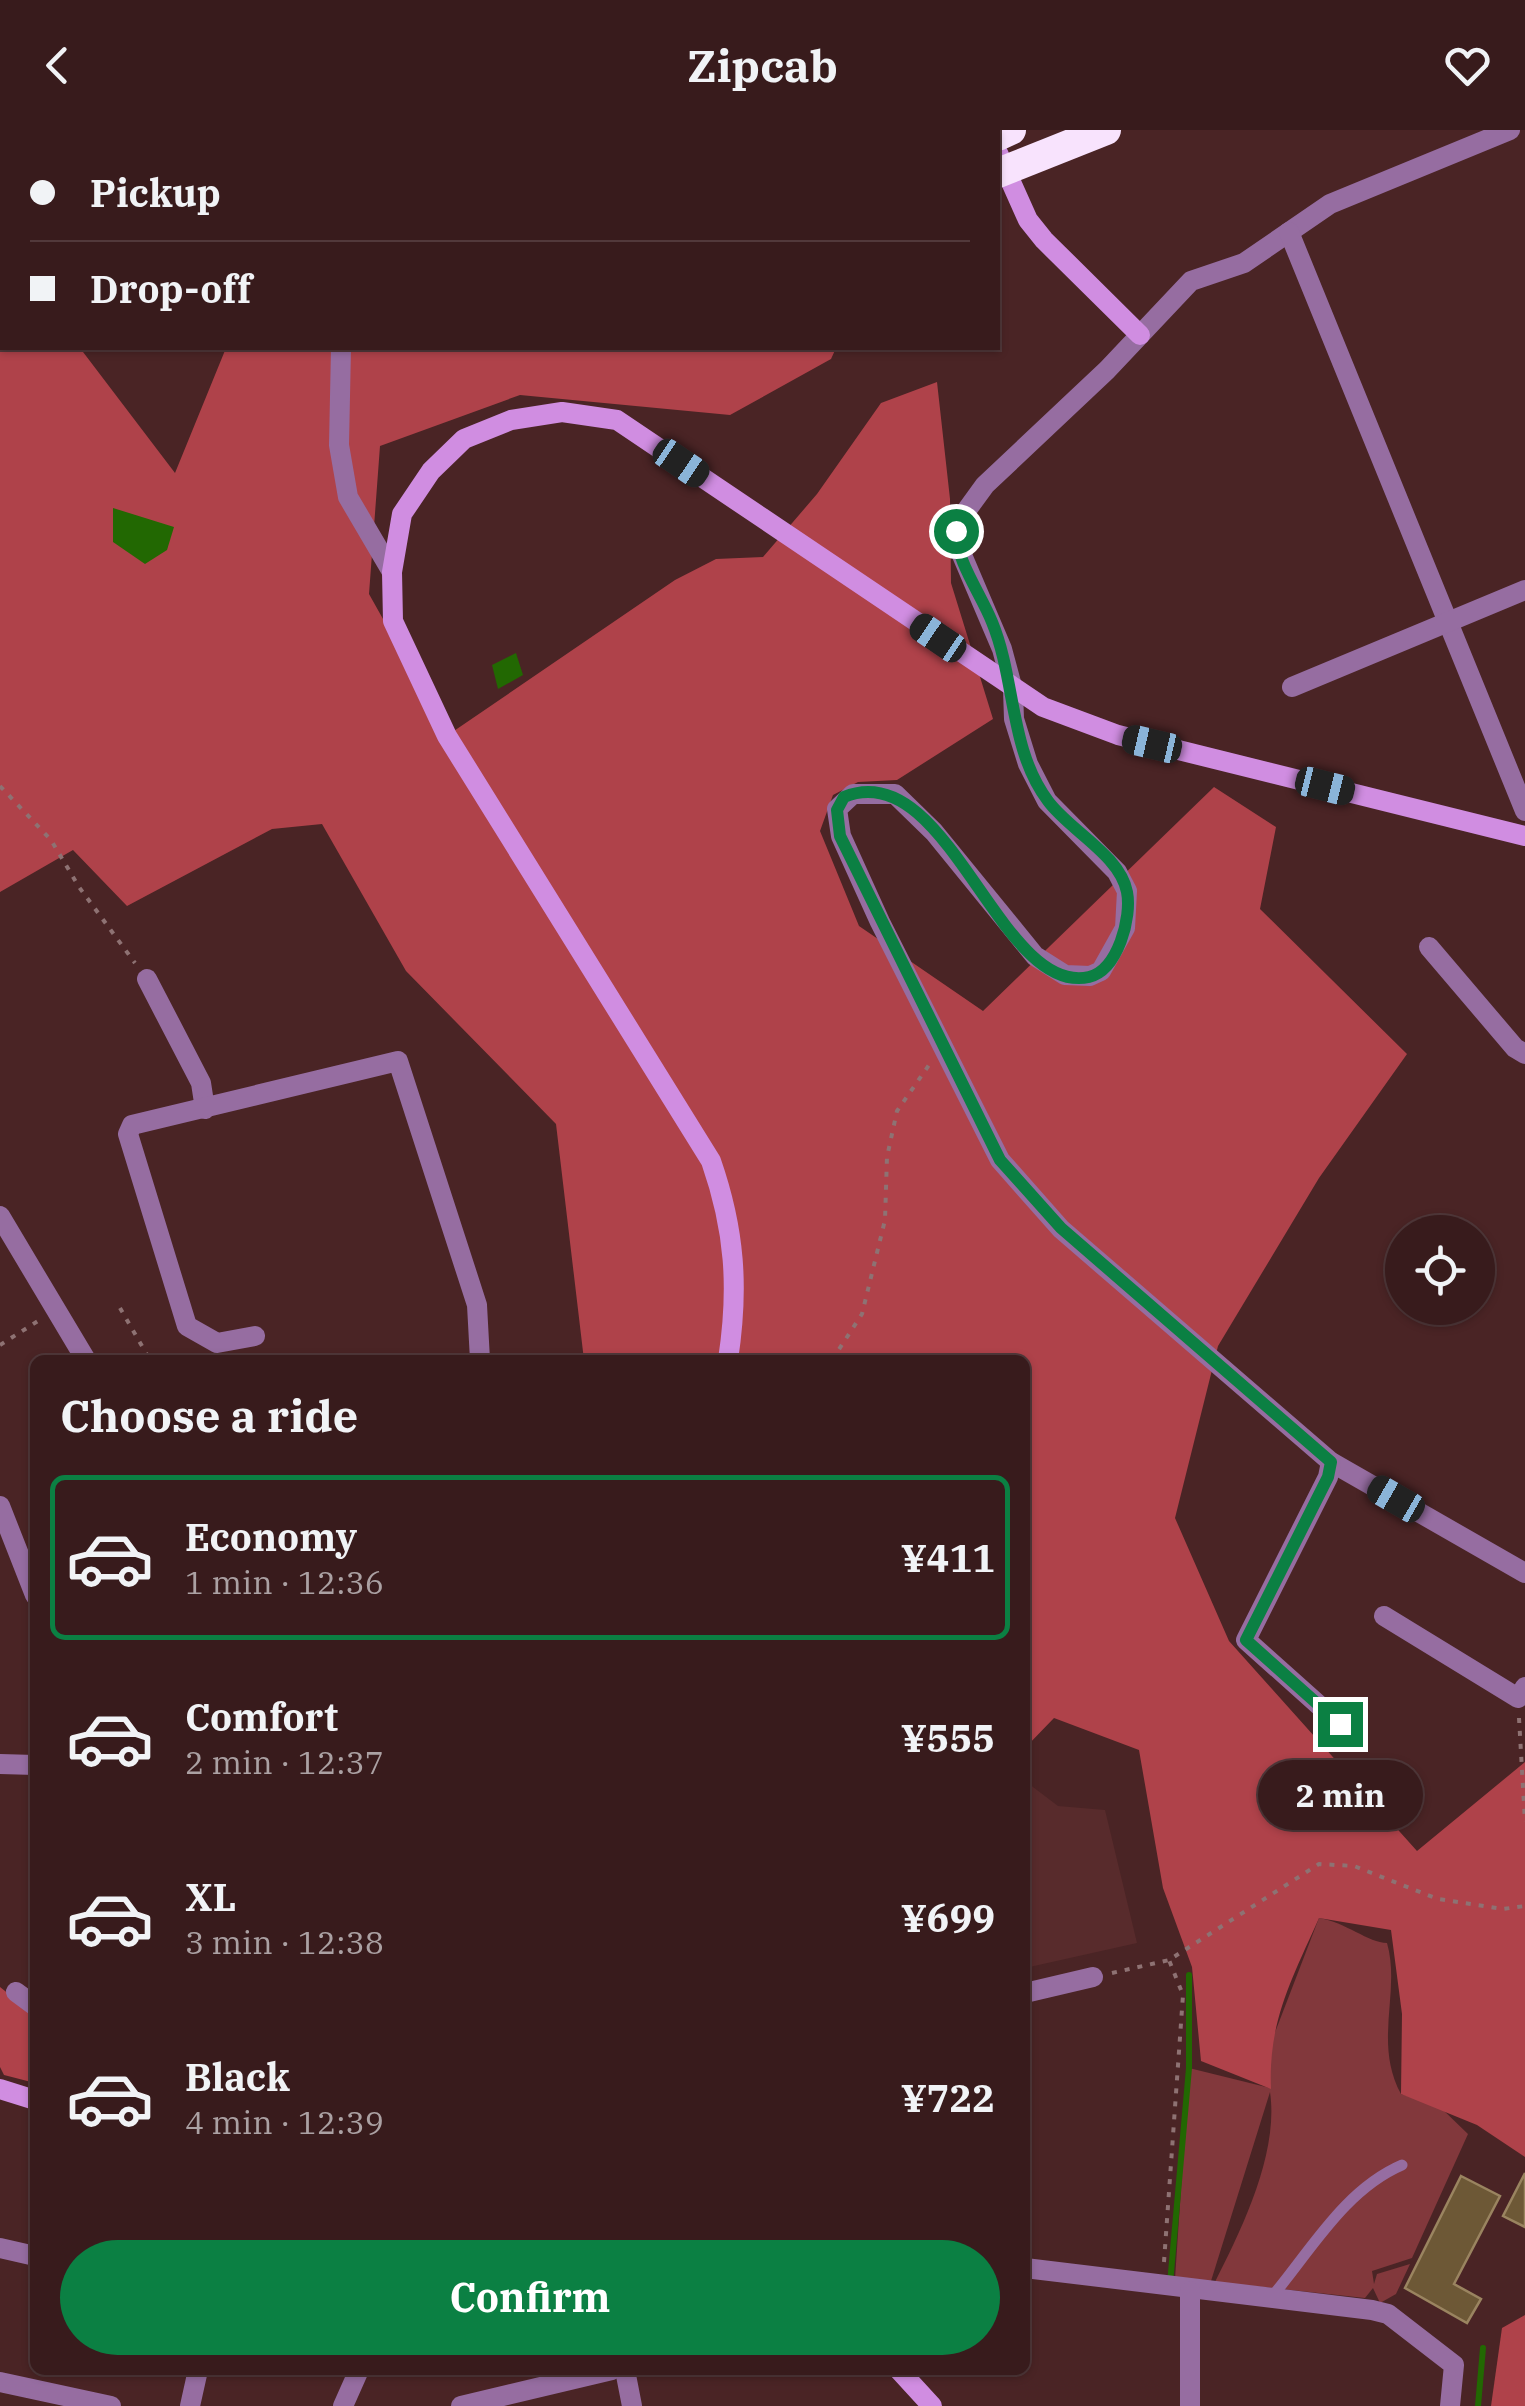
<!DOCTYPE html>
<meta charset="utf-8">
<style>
body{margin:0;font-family:"IBM Plex Serif",serif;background:#432829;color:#f1f3f6;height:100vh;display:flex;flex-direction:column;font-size:38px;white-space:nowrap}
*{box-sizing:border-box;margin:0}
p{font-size:32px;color:#aba1a3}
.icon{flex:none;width:55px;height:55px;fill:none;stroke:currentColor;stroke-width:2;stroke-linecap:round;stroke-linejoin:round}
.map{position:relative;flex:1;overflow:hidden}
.details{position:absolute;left:30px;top:1225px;width:1000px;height:1020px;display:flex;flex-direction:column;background:#381b1c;border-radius:15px;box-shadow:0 2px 8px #0004,0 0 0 2px #52393b}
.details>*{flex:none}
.guide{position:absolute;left:0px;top:0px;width:1000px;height:220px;box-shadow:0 2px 8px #0004,0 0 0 2px #52393b;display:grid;align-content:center;height:220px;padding:0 30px;background:#381b1c}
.tools{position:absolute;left:1385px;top:1085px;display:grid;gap:20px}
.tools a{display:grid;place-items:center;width:110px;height:110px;border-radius:50%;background:#381b1c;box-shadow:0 2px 8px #0004,0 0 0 2px #52393b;font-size:50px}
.end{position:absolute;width:45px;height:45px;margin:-22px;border:12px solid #0b8043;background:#fff;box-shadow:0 0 0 5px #fff}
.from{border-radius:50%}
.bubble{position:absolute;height:70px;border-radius:35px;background:#381b1c;box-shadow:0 2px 8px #0004,0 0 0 2px #52393b;font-size:32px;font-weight:700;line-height:70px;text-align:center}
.car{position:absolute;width:30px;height:60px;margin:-30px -15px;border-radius:12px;box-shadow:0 0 8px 2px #0007;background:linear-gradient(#222 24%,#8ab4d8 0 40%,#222 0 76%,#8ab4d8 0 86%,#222 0)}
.guide b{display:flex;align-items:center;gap:35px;height:95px;font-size:38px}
.guide b+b{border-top:2px solid #52393b}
.guide i{width:25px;height:25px;background:#f1f3f6}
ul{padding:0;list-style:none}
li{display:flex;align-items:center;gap:30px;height:165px;margin:0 20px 15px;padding:0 10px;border:5px solid transparent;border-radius:15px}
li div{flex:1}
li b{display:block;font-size:38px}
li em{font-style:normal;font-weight:700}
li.selected{border-color:#0b8043}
li>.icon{width:90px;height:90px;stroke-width:1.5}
h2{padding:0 30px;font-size:45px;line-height:120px}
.primary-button{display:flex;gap:20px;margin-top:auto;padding:20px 30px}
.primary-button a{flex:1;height:115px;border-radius:60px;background:#0b8043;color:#fff;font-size:40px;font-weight:700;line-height:115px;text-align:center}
header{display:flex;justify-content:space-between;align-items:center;height:130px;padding:0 30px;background:#381b1c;font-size:45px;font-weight:700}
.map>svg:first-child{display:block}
.built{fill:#582b2c}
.green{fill:#82383c}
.forest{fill:#af424a}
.water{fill:#226802}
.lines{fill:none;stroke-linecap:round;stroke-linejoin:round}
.stream{stroke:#226802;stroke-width:6}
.building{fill:#6d5836;stroke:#9a8460;stroke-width:2.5}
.path{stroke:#8e7273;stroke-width:4;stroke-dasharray:5 8;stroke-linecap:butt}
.lane{stroke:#966da1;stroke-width:11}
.street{stroke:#966da1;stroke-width:20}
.secondary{stroke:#d08de1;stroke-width:20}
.highway{stroke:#f8e3fd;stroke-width:30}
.route{stroke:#0b8043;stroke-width:12}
</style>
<header><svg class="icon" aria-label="back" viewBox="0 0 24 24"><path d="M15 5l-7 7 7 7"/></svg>Zipcab<svg class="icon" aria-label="heart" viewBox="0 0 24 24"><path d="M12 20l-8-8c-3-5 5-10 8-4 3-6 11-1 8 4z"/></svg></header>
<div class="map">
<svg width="1525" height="2276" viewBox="0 0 1525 2276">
<rect width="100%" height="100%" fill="#4a2425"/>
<path class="built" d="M1025,1651l33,25 47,4 32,133 -112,25z"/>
<path class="green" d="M1319,1788c26,4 50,25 68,25 14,49 -14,99 14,151l38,12 29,28 -56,124 -40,13 2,13 3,-10 33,-10 -14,30 -16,9 -7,-15 -8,10 -150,-16c27,-53 64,-129 55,-190l-59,189 -36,-2 14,-211 81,20 -1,-40z"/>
<g class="forest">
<path d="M0,107l2,111h78l95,125 51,-125h610l-5,11 -101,56 -210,-20 -140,51 -11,148 79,141 227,-155 41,-21 47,-2 54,-63 64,-91 56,-21 13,117 1,84 42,136 -96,61 -39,2 -25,13 -13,36 39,95 124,85 231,-224 62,40 -16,82 147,145 -88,124 -101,168 -43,172 54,123 188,210 108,-89v395l-48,-32 -76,-31 1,-80 -11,-84 -72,-12c-27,61 -51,103 -48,171l-70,-28 -9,-94 -29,-79 -24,-138 -85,-32 -29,30v-388h-441l-28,-236 -150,-153 -84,-147 -50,5 -145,77 -54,-56 -73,42z"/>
<path d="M0,1857l35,28v68l-31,-8 -4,-8z"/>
<path d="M1525,2185v91h-34l11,-78z"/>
</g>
<g class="water">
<path d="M113,378l61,19 -7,23 -22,14 -32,-22z"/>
<path d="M516,523l7,22 -25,14 -6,-24z"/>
</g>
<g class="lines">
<g class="stream">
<path d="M1170,2154l19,-216v-93"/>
<path d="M1478,2276l5,-58"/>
</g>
</g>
<g class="building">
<path d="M1525,2043v54l-22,-11z"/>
<path d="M1461,2046l39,20 -46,88 27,15 -14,24 -62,-35z"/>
</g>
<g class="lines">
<g class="path">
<path d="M0,656l51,54 28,47 56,76"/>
<path d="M120,1178l30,52"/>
<path d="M0,1215l38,-24"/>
<path d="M832,1230l30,-46 23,-94 2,-63 10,-46 32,-46"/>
<path d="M1519,1588l6,104"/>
<path d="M1112,1843l57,-13 150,-96 35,2 84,33 65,10 22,-3"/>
<path d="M1164,2132l19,-267 -14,-35"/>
</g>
<path class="lane" d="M1270,2169c40,-47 74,-109 132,-134"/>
<g class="street">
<path d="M1510,0l-180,74 -86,59 -53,18 -84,89 -122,115 -24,33 -5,23 46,108 11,41 1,29 14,45 19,37 70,71 10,19 -2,37 -24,43 -11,5 -25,-1 -30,-19 -101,-124 -39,-38h-42l-16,15 4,27 39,86 120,238 61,69 270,233 194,111"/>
<path d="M293,2l1,-2"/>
<path d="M583,2l1,-2"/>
<path d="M1289,102l236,579"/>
<path d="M341,218l-2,97 9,52 44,75"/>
<path d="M1292,557l233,-97"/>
<path d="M1429,817l86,101 10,6"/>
<path d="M147,849l54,104 4,26"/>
<path d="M0,1086l86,144"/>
<path d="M255,1206l-38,7 -30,-17 -59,-192 4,-9 266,-64 79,244 3,55"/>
<path d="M1331,1332l-3,15 -82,163 94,84"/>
<path d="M0,1376l35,89"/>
<path d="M1384,1486l134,82 7,-11"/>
<path d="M0,1634l35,1"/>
<path d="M16,1862l19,14"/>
<path d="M1025,1863l68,-16"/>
<path d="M0,2118l35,8"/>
<path d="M1025,2138l347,42 16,4 66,51 -4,41"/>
<path d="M625,2240l7,36"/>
<path d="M0,2252l111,24"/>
<path d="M190,2276l8,-36"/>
<path d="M343,2276l16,-36"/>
<path d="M461,2276l151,-36"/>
<path d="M1190,2276v-115"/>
</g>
<g class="secondary">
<path d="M998,23l30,67 16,20 96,95"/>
<path d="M728,1230c11,-72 7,-130 -17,-199l-264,-425 -54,-115 -1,-49 10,-58 29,-43 33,-32 47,-19 51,-8 55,8 426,287 75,28 407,101"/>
<path d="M0,1959l35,11"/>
<path d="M899,2240l33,36"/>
</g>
<g class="highway">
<path d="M432,0l6,2"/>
<path d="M510,0l12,2"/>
<path d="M998,6l13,-6"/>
<path d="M998,43l108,-43"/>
</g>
</g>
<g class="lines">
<path class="route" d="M956,401c0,30 25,63 36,91 24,58 17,127 56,179 21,29 72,54 79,91 5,25 -9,78 -38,85 -90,20 -141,-223 -245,-180l-7,13 3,26 160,324 61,68 270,234 -3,15 -82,163 94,84"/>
</g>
</svg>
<div class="tools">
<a><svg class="icon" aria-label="locate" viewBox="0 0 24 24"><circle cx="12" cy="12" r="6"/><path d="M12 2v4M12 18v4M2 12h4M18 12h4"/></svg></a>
</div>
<i class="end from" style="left:956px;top:401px"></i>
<i class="end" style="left:1340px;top:1594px"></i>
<div class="bubble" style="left:1258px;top:1630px;width:165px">2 min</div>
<i class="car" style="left:681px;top:333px;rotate:124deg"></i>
<i class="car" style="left:938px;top:508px;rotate:304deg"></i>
<i class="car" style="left:1152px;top:614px;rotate:283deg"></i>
<i class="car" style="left:1325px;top:656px;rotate:104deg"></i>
<i class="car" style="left:1396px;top:1369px;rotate:300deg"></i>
<div class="guide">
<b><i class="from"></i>Pickup</b>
<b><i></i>Drop-off</b>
</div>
<section class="details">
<h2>Choose a ride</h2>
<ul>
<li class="selected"><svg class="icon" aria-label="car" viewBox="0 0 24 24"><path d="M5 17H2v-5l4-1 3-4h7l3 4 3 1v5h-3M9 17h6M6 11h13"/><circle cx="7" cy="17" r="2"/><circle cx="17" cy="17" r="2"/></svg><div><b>Economy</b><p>1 min · 12:36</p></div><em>¥411</em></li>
<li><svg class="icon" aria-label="car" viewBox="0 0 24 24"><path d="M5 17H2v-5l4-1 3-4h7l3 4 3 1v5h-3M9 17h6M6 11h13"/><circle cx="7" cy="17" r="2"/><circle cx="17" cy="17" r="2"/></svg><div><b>Comfort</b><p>2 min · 12:37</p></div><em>¥555</em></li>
<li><svg class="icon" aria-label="car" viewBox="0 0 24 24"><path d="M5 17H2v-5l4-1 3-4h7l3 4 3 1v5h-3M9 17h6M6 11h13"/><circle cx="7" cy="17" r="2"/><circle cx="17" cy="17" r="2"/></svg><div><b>XL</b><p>3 min · 12:38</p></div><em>¥699</em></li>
<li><svg class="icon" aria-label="car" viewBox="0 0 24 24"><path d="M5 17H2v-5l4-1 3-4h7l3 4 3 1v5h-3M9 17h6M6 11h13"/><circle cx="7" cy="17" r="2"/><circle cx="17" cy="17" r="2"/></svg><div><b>Black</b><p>4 min · 12:39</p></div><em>¥722</em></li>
</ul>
<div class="primary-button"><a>Confirm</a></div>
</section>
</div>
